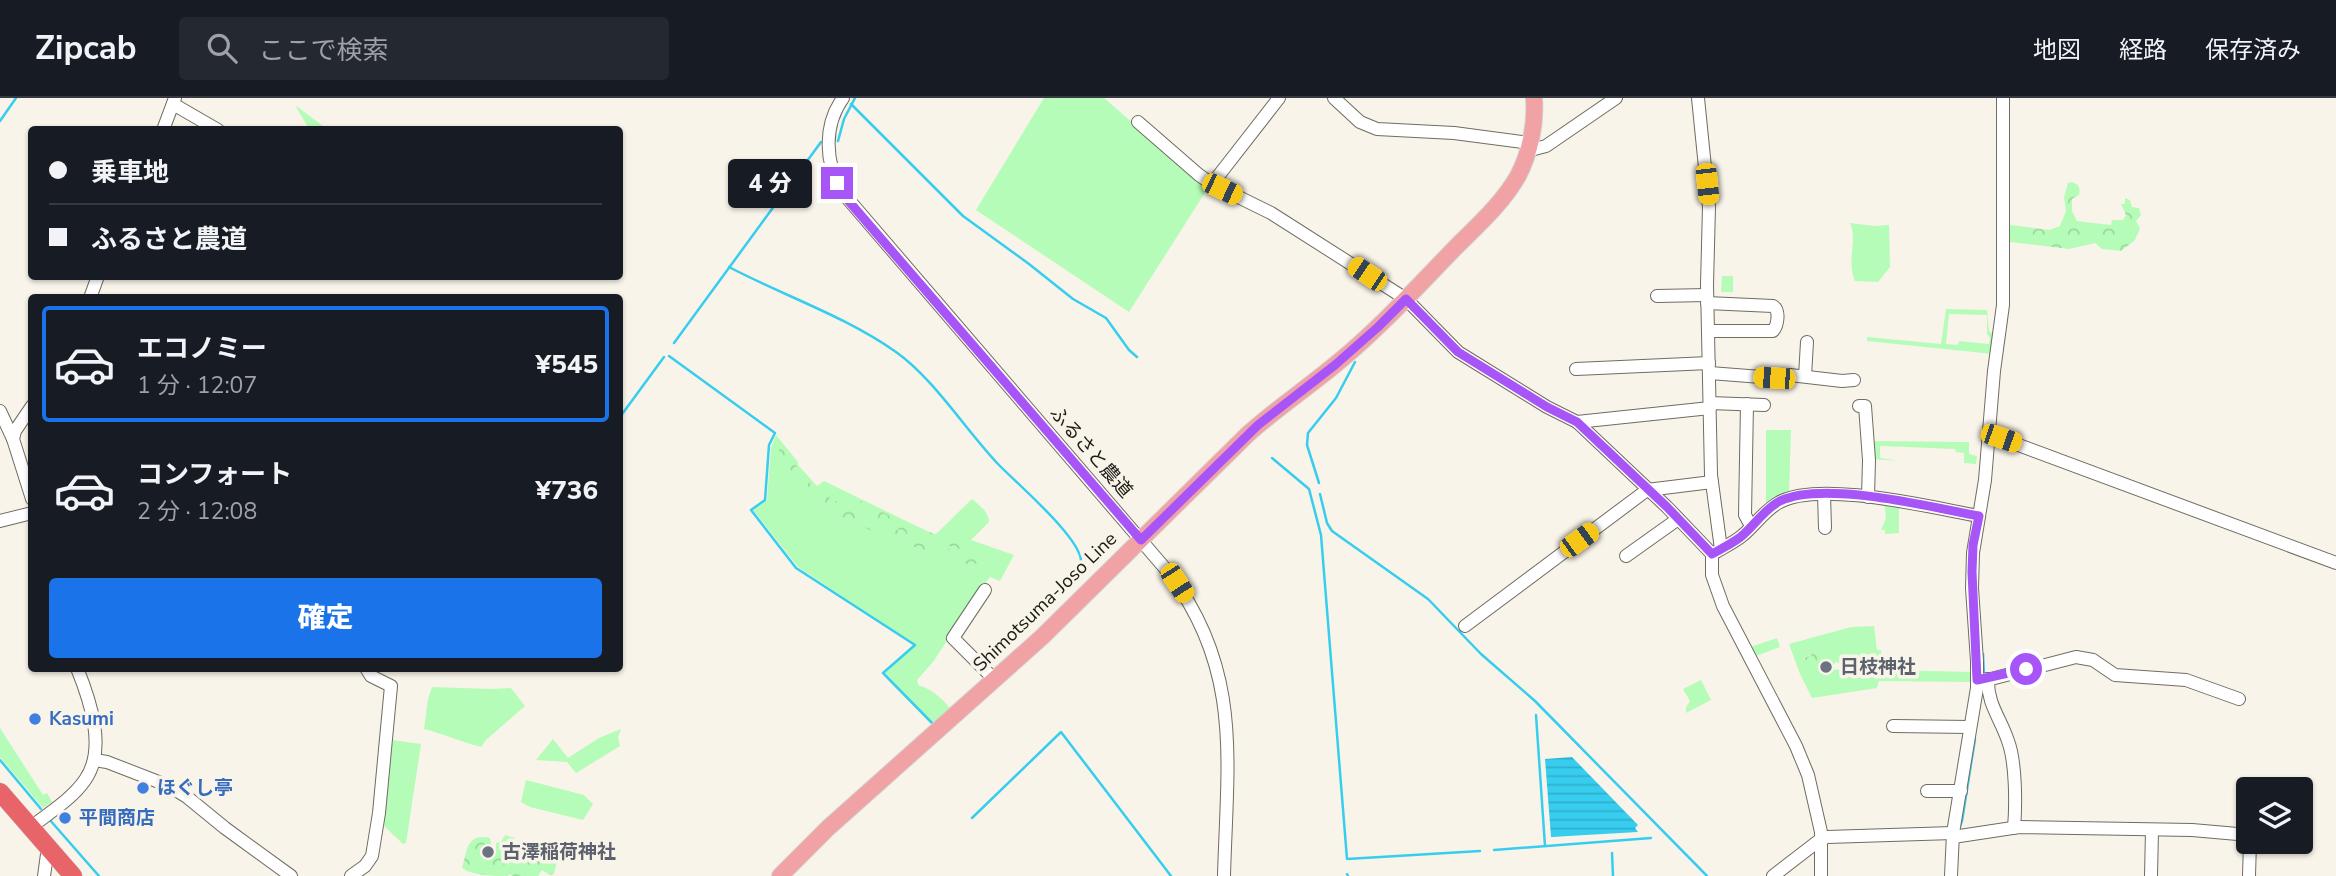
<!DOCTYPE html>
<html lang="ja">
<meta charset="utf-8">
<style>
body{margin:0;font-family:"Nunito Sans","Noto Sans JP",sans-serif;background:#242831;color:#f1f3f6;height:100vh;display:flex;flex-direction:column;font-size:26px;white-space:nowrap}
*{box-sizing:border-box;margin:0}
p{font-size:23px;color:#9ea1a6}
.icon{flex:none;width:38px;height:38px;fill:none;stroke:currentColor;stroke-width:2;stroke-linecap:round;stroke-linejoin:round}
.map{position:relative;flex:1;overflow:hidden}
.drawer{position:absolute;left:28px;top:196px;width:595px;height:378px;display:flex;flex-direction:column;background:#171b24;border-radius:7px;box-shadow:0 2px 5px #0004}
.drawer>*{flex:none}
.top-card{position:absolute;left:28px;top:28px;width:595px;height:154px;border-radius:7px;box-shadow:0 2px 5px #0004;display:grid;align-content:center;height:154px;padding:0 21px;background:#171b24}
.fabs{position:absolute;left:2236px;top:679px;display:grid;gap:14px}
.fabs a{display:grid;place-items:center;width:77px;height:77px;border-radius:7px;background:#171b24;box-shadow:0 2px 5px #0004;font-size:35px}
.end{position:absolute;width:32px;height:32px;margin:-16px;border:9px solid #a855f7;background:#fff;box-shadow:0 0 0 4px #fff}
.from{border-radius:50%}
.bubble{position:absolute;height:49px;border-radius:7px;background:#171b24;box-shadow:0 2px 5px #0004;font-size:23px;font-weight:800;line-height:49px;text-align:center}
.car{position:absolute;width:21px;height:42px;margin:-21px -10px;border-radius:9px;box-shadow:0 0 5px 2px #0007;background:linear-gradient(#f5c518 24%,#345 0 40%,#f5c518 0 76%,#345 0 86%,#f5c518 0)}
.top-card b{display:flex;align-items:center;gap:24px;height:66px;font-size:26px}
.top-card b+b{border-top:2px solid #363941}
.top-card i{width:18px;height:18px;background:#f1f3f6}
ul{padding:12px 0 0;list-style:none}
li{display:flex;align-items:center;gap:21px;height:116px;margin:0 14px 10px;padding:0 7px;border:4px solid transparent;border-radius:7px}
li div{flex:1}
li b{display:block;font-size:26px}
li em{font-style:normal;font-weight:800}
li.selected{border-color:#1a73e8}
li>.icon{width:63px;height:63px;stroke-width:1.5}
.cta{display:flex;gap:14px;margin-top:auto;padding:14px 21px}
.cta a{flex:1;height:80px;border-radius:7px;background:#1a73e8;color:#fff;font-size:28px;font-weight:800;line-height:80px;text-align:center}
header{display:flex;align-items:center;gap:42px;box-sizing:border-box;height:98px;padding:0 35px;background:#171b24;border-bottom:2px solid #363941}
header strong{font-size:33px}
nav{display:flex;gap:38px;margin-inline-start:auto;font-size:24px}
.search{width:490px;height:63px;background:#242831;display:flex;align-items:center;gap:18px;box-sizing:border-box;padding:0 24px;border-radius:7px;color:#9ea1a6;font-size:26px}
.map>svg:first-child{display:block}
.green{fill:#b5fcb8;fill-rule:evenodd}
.forest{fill:url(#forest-crowns)}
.water{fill:url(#water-rules)}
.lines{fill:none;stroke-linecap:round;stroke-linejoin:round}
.stream{stroke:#37cdef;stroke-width:2.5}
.minor-casing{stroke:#6f6c62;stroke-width:14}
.major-casing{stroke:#d2d1d0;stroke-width:18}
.highway-casing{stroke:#d2d1d0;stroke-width:19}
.minor{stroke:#fff;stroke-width:12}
.major{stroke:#f1a2a5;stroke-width:16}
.highway{stroke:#e76469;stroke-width:18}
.route{stroke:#a855f7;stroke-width:9}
.worship-dot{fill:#6b7280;stroke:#f9f4e9;stroke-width:2.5}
.shop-dot{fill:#3f7fe0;stroke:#f9f4e9;stroke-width:2.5}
.labels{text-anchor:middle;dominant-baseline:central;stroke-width:7;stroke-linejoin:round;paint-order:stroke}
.street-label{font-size:19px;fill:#1c1a16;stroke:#f9f4e9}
.worship-label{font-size:19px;font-weight:bold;fill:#5b616d;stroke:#f9f4e9;text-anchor:start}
.shop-label{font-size:19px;font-weight:bold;fill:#366cbe;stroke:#f9f4e9;text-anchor:start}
</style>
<header>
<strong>Zipcab</strong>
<div class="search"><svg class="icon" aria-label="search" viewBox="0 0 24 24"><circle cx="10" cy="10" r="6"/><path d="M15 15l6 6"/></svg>ここで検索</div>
<nav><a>地図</a><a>経路</a><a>保存済み</a></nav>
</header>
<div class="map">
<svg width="2336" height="778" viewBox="0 0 2336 778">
<defs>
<pattern id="forest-crowns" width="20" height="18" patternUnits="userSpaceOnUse" patternTransform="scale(1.75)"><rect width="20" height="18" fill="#b5fcb8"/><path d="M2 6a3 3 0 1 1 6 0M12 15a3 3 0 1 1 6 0" fill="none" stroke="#9bd79d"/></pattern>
<pattern id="water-rules" width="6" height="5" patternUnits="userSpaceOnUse" patternTransform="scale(1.75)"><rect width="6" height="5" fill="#37cdef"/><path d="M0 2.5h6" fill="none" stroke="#30afcc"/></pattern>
</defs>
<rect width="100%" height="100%" fill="#f9f4e9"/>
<g class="green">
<path d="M1044,0h60l104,90 -79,124 -153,-102z"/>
<path d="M295,7l32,24h-18z"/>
<path d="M1850,125l24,3 15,-1 1,42 -12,15 -23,-1c-9,-20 3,-41 -5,-58z"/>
<path d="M1722,178h11v16h-12z"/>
<path d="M1946,211l41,1 2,21 6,5 -2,18 -126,-13v-4l74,7zM1949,216l38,1v19l3,4 -1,6 -30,-3 -1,4 -12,-1z"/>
<path d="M1766,332h25l-2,66 -23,14z"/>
<path d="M776,337l22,27v3l19,21 7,-5 111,54 37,-36c7,6 17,13 17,23l-18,18 43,15 -14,26 -10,-4 -4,5 -53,80 -16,18 1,5c14,4 22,12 32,23l-17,15 -48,-50 31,-28 -118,-78 -45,-57 14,-10 4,-52z"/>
<path d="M1871,343l98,1v12l8,2 -1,8 -12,-1v-10l-8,-1 -1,-3 -75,-3v12l20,3 -27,-2z"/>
<path d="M1884,403l15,3v29l-14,1v-4h-4l5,-12z"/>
<path d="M1874,528l3,24h4l2,16 -40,-1 -24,-11 -6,-1 -11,6 -2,8 13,9v-5l4,-2 5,2 19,-2 131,3v10l-93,-1 -2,7 -65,10 -12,-24 -11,-30 62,-17z"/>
<path d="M1777,540l3,9 -29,11 -4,-10z"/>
<path d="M1701,582l10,20 -25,13v-6l4,-6 -7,-12z"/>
<path d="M432,589l61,2 18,-1 14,18 -39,34 -5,7c-20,-5 -37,-13 -57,-18l4,-30z"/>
<path d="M0,630l43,67 4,-2 5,9 -9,6 -43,-51z"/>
<path d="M621,631l-3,8 2,9 -44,27 -9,-11 -31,-2 17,-21 15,19 31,-20z"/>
<path d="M393,642l28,4 -15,99 -3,1 -21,-20 7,-80h4z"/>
<path d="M526,682l58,15 9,9 -10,16 -53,-13 -9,-5z"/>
</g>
<g class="forest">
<path d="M2072,84c6,2 9,6 7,13l-7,4v12l5,10 34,4 1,-5h11l3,-5 -5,-11h4v-6l5,2 2,7 7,1 2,7 -5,6 4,7 -5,12 -14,11 -19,-2 -7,-6 -26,6 -59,-7 -4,-8 2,-7 3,-2 38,5 11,-4 6,-15 -2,-14 4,-14z"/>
<path d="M779,351h4l30,38 10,7 59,32 26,7 -27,-11 -3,-4 -30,-13 -27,-16v-5l5,-2c20,11 40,23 61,32 6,6 14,5 21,9 19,8 35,15 55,19l1,5 -4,2 -50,-15 10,5 54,19 3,5 -4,3 -86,-28 -46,-22 -28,-19 -35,-43z"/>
<path d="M1814,550l5,2 3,5 3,-3h7l4,9 -2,4 -8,-1 -1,5 -11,1 -2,10 -4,1 -5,-4 -3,-10 2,-8 9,-4z"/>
<path d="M505,737l10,3 -2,10 -3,1 6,9 5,-7 10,1 3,-8 13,5v5l10,-1 1,3 -4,18 -4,1 -8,-5 -4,6h-26l-2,-2 -2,2c-15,0 -34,0 -46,-8 5,-16 4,-36 28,-30l1,6 -3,3h-4l-1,11 8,1 5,-7v-9l5,-1z"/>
</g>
<path class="water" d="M1572,659l66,68 -3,3 3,4 -87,5 -6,-78z"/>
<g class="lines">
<g class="stream">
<path d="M851,6l112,112 66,48 44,35 33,19 23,32 8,7"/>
<path d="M0,23l16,-23"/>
<path d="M838,43l6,-22 11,-21"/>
<path d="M729,169c55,29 116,49 167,85 37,26 69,77 101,111 17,18 87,77 84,100"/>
<path d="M674,245l147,-201"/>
<path d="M669,258l106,77 -6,12 -4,55 -14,10 45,58 119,77 -32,28 50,51"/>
<path d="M620,319l44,-60"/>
<path d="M1272,360l37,31 12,46 26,324 133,-8"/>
<path d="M1319,385l-12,-38 1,-12 28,-35 19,-36"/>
<path d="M1320,396l7,29 5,8 96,68 53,55 54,47 172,175"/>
<path d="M1983,556l1,20"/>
<path d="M1536,617l9,131"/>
<path d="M0,662l41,49"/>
<path d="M972,720l89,-86 110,144"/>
<path d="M49,721l50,57"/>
<path d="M1959,731l3,-8 13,-82"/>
<path d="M1494,752l157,-12"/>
<path d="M1612,755l1,23"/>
<path d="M1347,776l1,2"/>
</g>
<g class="minor-casing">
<g id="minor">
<path d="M843,0c-20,28 -18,65 -1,94l327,381c74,98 58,189 55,303"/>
<path d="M1334,0l26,24 17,7 77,4 76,10"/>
<path d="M1698,0l11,109 -2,78 4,190 10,74"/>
<path d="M173,6l45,26"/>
<path d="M1138,24l61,53 13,9 59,29 135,86 52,53 89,55 30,15 90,85 45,47"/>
<path d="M163,32l12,-32"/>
<path d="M1527,53l19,-5 70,-48"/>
<path d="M1212,86l67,-86"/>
<path d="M1657,198l50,-1"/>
<path d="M90,200l8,-22"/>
<path d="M1707,205l66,3c7,4 5,19 0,25h-65"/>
<path d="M1576,271l133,-6"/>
<path d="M1710,275l64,5 16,-3 52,6 12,-1"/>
<path d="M1805,278l2,-34"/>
<path d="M1710,305l54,2"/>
<path d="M1747,306l-2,111 6,11"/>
<path d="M32,308l-17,25 -2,8 19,60"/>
<path d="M1859,308h6l4,54 -1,37"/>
<path d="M0,313l13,28"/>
<path d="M1577,324l133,-14"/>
<path d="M1989,336l347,129"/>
<path d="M1824,396l1,34"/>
<path d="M0,423l32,-8"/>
<path d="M1716,454c8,-5 19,-10 27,-17 12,-10 21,-24 35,-32 40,-24 155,5 201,13"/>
<path d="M1712,456v21l11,31 73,140 12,29 13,57v44"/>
<path d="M1626,458l52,-37"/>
<path d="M985,492l-32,48 42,42"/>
<path d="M1465,528l182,-136 65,-8"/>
<path d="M1988,581c-1,25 13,40 20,62 8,21 8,64 6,87"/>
<path d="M1977,582l14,-1 85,-22 17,3 22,15 71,5 53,19"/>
<path d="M1893,628l77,1"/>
<path d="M94,662l13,2 62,24 18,11 38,31 66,48"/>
<path d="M1927,693h34"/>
<path d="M31,729c18,-14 41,-28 54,-47 22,-31 5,-80 -8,-112"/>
<path d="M1953,739l66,-10 173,3 57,5"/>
<path d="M44,778l4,-29"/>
<path d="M351,778l14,-10 7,-10 7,-43 12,-127 -20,-10 -5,-8"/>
<path d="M1773,778l48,-37 6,-2 126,-4"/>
<path d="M1951,778l2,-43 24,-145v-27l-5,-73 1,-35 12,-73 9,-109 9,-66v-207"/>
<path d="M2151,778l1,-45"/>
<path d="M2249,778l1,-34"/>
</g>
</g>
<g class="major-casing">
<path id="major" d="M780,778l48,-48 214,-191 206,-203c28,-25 59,-46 88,-70 43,-35 80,-76 119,-116 22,-22 47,-44 63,-72 12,-23 18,-52 16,-78"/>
</g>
<g class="highway-casing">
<path id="highway" d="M0,694l73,84"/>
</g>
<use href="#minor" class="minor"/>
<use href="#major" class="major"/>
<use href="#highway" class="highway"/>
</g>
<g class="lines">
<path class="route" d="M837,85l9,15 295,342 117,-115 77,-60 43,-38 28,-28 52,53 89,55 30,15 90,85 45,47c10,-6 24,-12 32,-20 12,-11 22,-26 36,-33 44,-21 150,6 199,15l-6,29 -1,27 5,108 49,-11"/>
</g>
<g class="worship-dot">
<circle cx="1826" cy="569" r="7"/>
<circle cx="488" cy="754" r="7"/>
</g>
<g class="shop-dot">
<circle cx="35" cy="621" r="7"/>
<circle cx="143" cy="690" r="7"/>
<circle cx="65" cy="720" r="7"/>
</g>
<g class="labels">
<g class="street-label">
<text transform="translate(1091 354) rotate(49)">ふるさと農道</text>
<text transform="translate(1045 504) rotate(-44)">Shimotsuma-Joso Line</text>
</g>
<g class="worship-label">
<text x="1840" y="569">日枝神社</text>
<text x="502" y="754">古澤稲荷神社</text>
</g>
<g class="shop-label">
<text x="49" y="621">Kasumi</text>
<text x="157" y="690">ほぐし亭</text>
<text x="79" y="720">平間商店</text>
</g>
</g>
</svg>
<div class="fabs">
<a><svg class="icon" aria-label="layers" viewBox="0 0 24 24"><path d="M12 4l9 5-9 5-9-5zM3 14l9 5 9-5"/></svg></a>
</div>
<i class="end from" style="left:2026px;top:571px"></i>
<i class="end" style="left:837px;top:85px"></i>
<div class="bubble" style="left:728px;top:61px;width:84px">4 分</div>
<i class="car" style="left:1707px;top:86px;rotate:174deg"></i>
<i class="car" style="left:1222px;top:91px;rotate:116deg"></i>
<i class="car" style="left:1367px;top:176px;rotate:304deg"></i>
<i class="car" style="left:1774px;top:280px;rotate:274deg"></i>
<i class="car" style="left:2001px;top:340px;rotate:109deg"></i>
<i class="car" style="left:1579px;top:442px;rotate:54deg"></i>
<i class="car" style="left:1177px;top:485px;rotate:147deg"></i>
<div class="top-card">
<b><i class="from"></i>乗車地</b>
<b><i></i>ふるさと農道</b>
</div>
<section class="drawer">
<ul>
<li class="selected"><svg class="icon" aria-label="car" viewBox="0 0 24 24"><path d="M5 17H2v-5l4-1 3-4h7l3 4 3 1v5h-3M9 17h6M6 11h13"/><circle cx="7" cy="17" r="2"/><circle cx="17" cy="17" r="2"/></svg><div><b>エコノミー</b><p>1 分 · 12:07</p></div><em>¥545</em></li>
<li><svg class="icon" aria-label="car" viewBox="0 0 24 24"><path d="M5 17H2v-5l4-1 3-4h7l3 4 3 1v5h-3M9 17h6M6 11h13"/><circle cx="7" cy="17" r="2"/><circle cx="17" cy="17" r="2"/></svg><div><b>コンフォート</b><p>2 分 · 12:08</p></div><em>¥736</em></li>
</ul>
<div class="cta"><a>確定</a></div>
</section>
</div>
